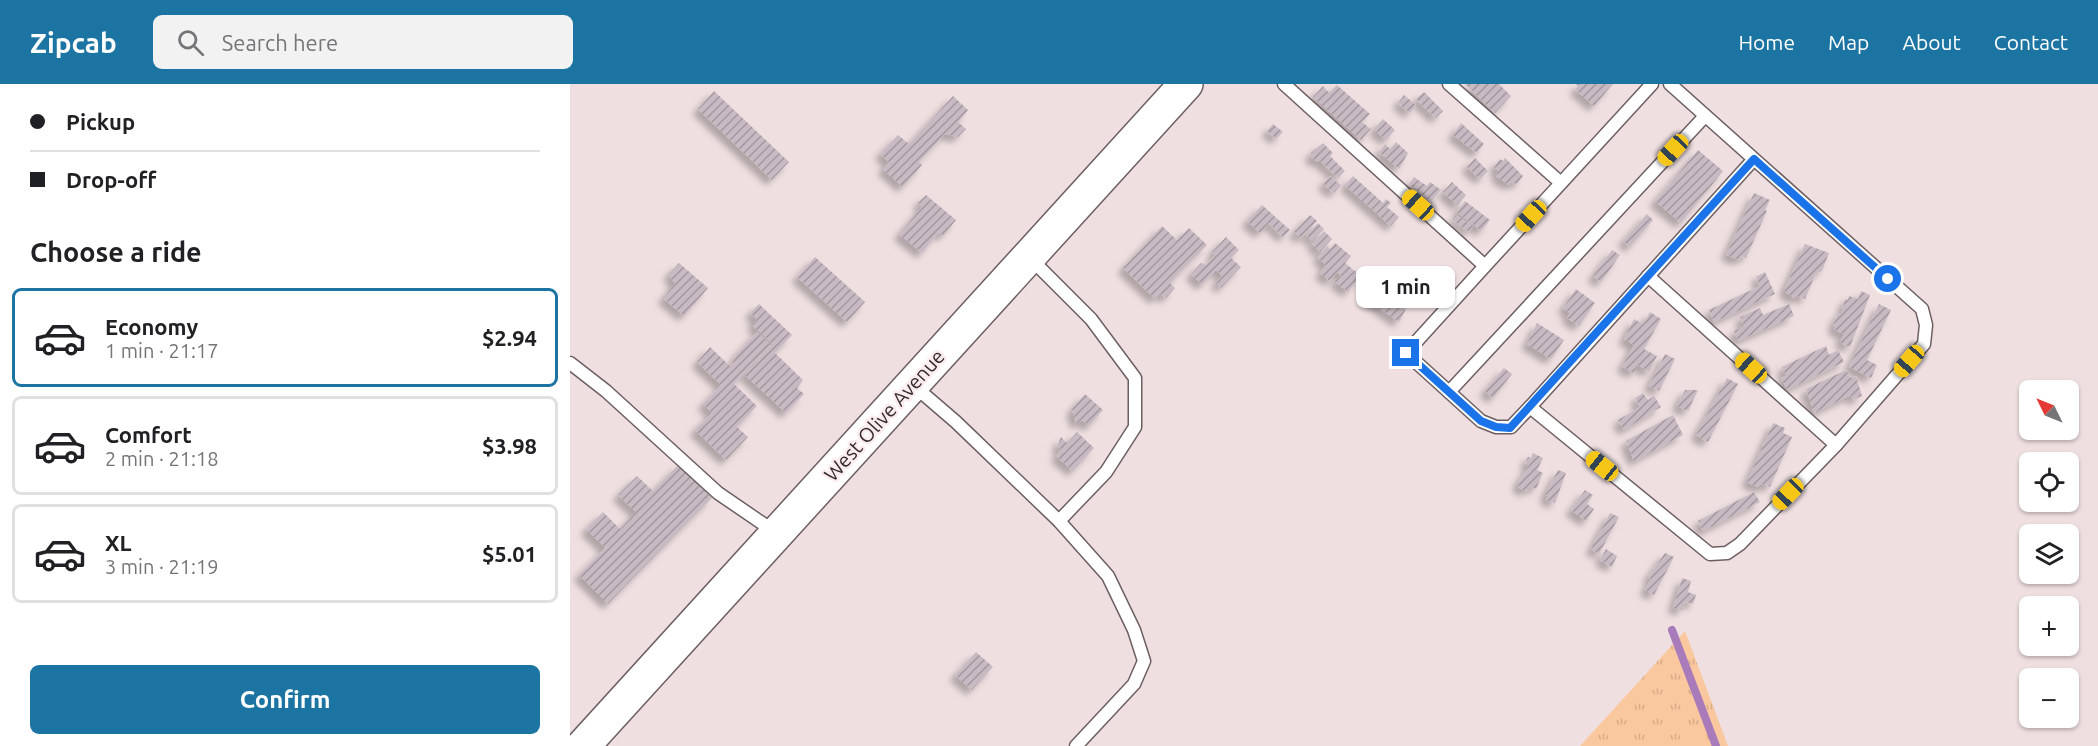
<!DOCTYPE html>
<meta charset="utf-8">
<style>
body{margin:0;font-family:Ubuntu,sans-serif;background:#f2f2f2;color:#202124;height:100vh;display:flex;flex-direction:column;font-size:22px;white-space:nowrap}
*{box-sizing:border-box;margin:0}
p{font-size:20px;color:#757577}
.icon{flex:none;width:33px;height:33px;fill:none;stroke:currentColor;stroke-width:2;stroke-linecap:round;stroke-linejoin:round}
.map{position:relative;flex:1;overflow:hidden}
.panel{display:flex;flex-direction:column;background:#fff;width:570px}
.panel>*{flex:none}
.hud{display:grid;align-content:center;height:132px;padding:0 30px;background:#fff}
.needle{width:39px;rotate:313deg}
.buttons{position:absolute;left:1449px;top:296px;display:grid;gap:12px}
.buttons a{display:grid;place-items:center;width:60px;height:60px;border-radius:9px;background:#fff;box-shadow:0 2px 4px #0004;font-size:30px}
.end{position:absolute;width:27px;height:27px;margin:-14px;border:8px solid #1a73e8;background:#fff;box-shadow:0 0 0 3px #fff}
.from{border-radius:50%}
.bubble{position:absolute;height:42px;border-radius:9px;background:#fff;box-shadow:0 2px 4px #0004;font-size:20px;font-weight:700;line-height:42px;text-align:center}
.car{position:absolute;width:18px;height:36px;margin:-18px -9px;border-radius:8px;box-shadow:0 0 4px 2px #0007;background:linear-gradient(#f5c518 24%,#345 0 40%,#f5c518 0 76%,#345 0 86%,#f5c518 0)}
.hud b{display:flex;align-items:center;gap:21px;height:57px;font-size:22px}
.hud b+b{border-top:2px solid #e0e0e0}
.hud i{width:15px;height:15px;background:#202124}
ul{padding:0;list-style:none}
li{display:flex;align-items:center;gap:18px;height:99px;margin:0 12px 9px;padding:0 18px;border:3px solid #e0e0e0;border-radius:9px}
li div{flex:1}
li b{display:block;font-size:22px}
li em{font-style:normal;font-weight:700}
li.selected{border-color:#1c74a3}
li>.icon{width:54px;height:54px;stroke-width:1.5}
h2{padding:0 30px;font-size:27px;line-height:72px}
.cta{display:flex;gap:12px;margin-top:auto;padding:12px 30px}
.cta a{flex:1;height:69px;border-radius:9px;background:#1c74a3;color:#fff;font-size:24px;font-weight:700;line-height:69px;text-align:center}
header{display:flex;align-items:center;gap:36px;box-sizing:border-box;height:84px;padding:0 30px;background:#1c74a3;color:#fff}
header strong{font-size:28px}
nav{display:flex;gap:33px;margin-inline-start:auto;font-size:21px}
.search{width:420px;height:54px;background:#f2f2f2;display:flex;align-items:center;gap:15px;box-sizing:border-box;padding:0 21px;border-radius:9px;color:#757577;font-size:22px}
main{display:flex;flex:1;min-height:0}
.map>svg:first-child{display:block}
.grass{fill:url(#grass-tufts)}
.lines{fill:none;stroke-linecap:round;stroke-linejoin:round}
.stream{stroke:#a97bba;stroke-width:8}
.building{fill:url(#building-hatch);filter:url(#shadow)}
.lane-casing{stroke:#6d5f61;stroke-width:15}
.secondary-casing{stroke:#6d5f61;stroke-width:36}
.lane{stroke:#fff;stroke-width:12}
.secondary{stroke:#fff;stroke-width:33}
.route{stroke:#1a73e8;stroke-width:8}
.labels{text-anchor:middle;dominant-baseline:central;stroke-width:5;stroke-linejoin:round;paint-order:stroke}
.street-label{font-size:20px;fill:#332c2d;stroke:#fdecee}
</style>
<header>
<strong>Zipcab</strong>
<div class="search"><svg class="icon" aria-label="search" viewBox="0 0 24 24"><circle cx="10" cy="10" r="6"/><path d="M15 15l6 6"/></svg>Search here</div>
<nav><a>Home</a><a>Map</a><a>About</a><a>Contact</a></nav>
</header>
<main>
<section class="panel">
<div class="hud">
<b><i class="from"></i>Pickup</b>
<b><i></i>Drop-off</b>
</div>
<h2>Choose a ride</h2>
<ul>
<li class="selected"><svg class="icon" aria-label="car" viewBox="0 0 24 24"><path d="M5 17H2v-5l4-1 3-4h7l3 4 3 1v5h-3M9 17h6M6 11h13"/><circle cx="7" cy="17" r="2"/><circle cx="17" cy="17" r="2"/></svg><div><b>Economy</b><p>1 min · 21:17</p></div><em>$2.94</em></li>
<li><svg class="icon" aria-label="car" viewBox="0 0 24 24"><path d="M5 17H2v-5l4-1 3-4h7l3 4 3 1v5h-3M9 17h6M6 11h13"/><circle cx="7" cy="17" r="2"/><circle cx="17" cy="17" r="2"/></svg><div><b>Comfort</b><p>2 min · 21:18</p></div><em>$3.98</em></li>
<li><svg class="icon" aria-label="car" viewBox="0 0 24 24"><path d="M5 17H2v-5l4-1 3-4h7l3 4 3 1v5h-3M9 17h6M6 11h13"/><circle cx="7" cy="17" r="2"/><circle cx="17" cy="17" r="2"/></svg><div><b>XL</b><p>3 min · 21:19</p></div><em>$5.01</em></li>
</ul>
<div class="cta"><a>Confirm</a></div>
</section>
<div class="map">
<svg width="1528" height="662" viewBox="0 0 1528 662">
<defs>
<pattern id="grass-tufts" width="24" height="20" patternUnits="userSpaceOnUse" patternTransform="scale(1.5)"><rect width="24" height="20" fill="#fac89e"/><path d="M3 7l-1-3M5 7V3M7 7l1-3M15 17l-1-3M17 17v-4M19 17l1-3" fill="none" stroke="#d7ac88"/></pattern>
<pattern id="building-hatch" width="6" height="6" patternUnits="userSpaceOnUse" patternTransform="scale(1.5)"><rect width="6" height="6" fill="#c8bac2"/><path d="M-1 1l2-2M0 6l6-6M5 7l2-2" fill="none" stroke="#a3979e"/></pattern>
<filter id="shadow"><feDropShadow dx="-5.5" dy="5.5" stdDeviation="3" flood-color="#0004"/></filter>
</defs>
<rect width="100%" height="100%" fill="#efdfe1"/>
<path class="grass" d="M1115,547l43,115h-148z"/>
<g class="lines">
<path class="stream" d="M1102,546l44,116"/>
</g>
<g class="building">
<path d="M895,0h34l12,12 -16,17z"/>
<path d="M1006,0h37l-19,22 -19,-17 3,-3z"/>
<path d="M767,1l33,29 -8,8 9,7 -10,11 -48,-43 10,-11 6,7z"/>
<path d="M144,7l75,71 -17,18 -74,-71z"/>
<path d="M854,8l19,19 -7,7 -20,-19z"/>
<path d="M834,11l12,10 -6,8 -12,-10z"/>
<path d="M383,12l15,14 -10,12 8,7 -8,8 -13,-3 -26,28 3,3 -19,22 -20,-18 6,-7 -9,-8 18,-19 11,9z"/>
<path d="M813,35l12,11 -9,10 -12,-11z"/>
<path d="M891,39l23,21 -7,9 -24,-18z"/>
<path d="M703,40l10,8 -7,7 -9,-8z"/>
<path d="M826,58l12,11 -9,16 -20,-17 6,-8 5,5z"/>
<path d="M753,59l10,10 -3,3 15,15 -7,7 -19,-18 -2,2 -6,-5v-4z"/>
<path d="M1128,66l25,21 -42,52 -26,-22z"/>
<path d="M905,74l13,13 -8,8 -13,-12z"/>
<path d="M935,74l18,18 -6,8 -7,-2 -1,3 -13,-9 3,-5 -5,-4 6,-8 3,2z"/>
<path d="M760,92l11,9 -7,8 -11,-9z"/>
<path d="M783,92l30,27 3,-4 5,4 -4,4 12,10 -8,9 -46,-41z"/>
<path d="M844,93l13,9 3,-4 11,8 -10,12 -22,-18z"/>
<path d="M882,98l14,13 -9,10 -14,-13z"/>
<path d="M1184,109l16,7 -5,10 2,1 -21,47 -5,-2 -2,4 -13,-5z"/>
<path d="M356,111l30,25 -13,16 -4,-4 -17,21 -23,-19 23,-27 -4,-4z"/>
<path d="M895,117l25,19 -9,11 -24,-19z"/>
<path d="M692,121l28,25 -7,7 -14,-14 -9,10 -13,-12z"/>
<path d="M1077,130l6,6 -23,27 -7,-6z"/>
<path d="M740,131l7,6 -16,17 -7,-6z"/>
<path d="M886,131l17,11 -4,6 -17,-12z"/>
<path d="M748,139l6,6 -12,12 -6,-6z"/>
<path d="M592,142l15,14 12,-12 18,17 -37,38 5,5 -9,10 -6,-5 -5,6 -32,-31z"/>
<path d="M754,147l8,8 -12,13 -8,-8z"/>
<path d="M656,153l13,13 -8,8 10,9 -20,21 -5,-5 6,-7 -6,-6 -14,15 -11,-11 10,-11 5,2 9,-10 -3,-3z"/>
<path d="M765,159l16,13 -6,7 16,13 -13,16 -14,-11 8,-5 -5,-4 -7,9 -10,-8 6,-8 -8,-7 9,-12 3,3z"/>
<path d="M1235,160l24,9 -7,18 -6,2 -11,26 -8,-3 -2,3 -11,-8z"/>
<path d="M1042,166l8,5 -19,27 -8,-6z"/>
<path d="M245,173l50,45 -18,20 -50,-45z"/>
<path d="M109,179l29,25 -24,28 -21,-18 12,-14 -6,-10z"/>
<path d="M1195,188l10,22 -61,28 -5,-12 51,-24 -4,-9z"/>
<path d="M805,205l17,15 4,-4 10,9 -7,13 -30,-21 -2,-3z"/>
<path d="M1006,205l19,14 -16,23 -12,-8 3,-5 -7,-5z"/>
<path d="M1291,207l9,4 -20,52 -10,-4 4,-9 -10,-4 2,-3 -3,-1 5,-13 3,2 4,-16 3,1 1,-4 9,3z"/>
<path d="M189,220l33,31 -17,18 28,27 -6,8 7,6 -18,19 -41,-38 28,-31 -21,-19 5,-6 -7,-6z"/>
<path d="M1219,220l5,12 -56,25 -4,-10 10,-5 -4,-9 20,-9 3,7z"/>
<path d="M1309,220l12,6 -24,50 10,5 -6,13 -22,-11z"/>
<path d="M1080,228l11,7 -17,30 13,7 -8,16 -11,-7 -4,8 -12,-6 12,-22 -10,-6 10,-20 9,5z"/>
<path d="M967,239l27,17 -13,19 -24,-15z"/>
<path d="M187,248l14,13 -37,39 23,22 -20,21 11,10 -22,23 -31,-30 17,-17 -9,-9 18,-19 -24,-23 13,-15 21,20 5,-12z"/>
<path d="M1256,262l3,9 9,-5 6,12 -57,28 -6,-12 5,-2 -4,-9z"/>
<path d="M1095,270l10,5 -16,32 -10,-5z"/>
<path d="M934,284l8,6 -19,24 -8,-7z"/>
<path d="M1276,286l5,8 5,-2 6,20 -9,4 -2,-5 -37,18 -8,-24z"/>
<path d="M1157,294l11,6 -30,58 -12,-7z"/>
<path d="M1115,306h13l-10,21 -11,-5z"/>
<path d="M1073,309l5,7 6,-4 7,11 -37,23 -6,-10 22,-13 -5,-9z"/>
<path d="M515,310l18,16 -14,16 -7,-6 -6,4 -4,-15z"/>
<path d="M1103,331l10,20 -49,26 -8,-20z"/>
<path d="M1203,339l12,5 -2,5 9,4 -22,50 -8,-3 -2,4 -13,-6z"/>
<path d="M507,348l17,16 -21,23 -17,-15 5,-6 -4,-4 4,-9 6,6z"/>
<path d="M963,369l10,5 -6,12 6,3 -7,16 -6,-3 -3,5 -8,-3 -1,-5 11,-18 -4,-2 3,-6 3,1z"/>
<path d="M108,381l34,33 -104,106 -29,-29 26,-27 -19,-19 17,-17 17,17 16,-17 -18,-17 19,-19 16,15z"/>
<path d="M988,386l8,3 -11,30 -9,-3 2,-4 -3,-1z"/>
<path d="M1015,406l8,5 -6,9 7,5 -8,12 -15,-11z"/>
<path d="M1184,408l6,10 -57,29 -5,-10z"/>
<path d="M1040,429l9,4 -20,37 -8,-5z"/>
<path d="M1036,465l11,7 -5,11 -12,-7z"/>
<path d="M1095,469l9,4 -20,38 -9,-5 6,-11 -3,-2z"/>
<path d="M1112,494l9,3 -3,11 8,3 -3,9 -8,-2 -3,8 -9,-2z"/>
<path d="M406,568l17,15 -21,23 -17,-15z"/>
</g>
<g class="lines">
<g class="lane-casing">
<g id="lane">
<path d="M714,0l201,182 167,-182"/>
<path d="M879,0l112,99"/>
<path d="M1100,0l252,225 4,16 -2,19 -88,101 -96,99 -13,9 -17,1 -180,-147 224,-248"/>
<path d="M459,173l62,62 44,59v49l-29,45 -47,49"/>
<path d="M915,182l-79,87 75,68 15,6h15l19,-20"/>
<path d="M1078,192l188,169"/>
<path d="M0,279l36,28 112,102 57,39"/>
<path d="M343,301l43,37 103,99 49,55 26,54 10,31 -10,23 -58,62"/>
<path d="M879,308l256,-276"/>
</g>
</g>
<g class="secondary-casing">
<path id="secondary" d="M13,662l603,-662"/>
</g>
<use href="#lane" class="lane"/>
<use href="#secondary" class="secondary"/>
</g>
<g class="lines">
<path class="route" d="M836,269l75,68 15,6 14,1 244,-269 134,120"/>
</g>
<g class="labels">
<g class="street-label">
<text transform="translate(314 331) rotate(-48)">West Olive Avenue</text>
</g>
</g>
</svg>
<div class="buttons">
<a><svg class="needle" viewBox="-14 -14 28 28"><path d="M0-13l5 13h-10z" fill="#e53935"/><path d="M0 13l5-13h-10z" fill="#757577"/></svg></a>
<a><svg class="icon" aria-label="locate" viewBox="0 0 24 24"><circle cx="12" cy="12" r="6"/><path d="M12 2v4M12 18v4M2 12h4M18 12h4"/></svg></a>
<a><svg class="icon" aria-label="layers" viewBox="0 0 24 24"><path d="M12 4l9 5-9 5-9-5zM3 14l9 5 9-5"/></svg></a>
<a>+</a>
<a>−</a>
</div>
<i class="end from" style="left:1318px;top:195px"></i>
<i class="end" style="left:836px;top:269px"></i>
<div class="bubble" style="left:786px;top:182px;width:99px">1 min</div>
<i class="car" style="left:1103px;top:66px;rotate:223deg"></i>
<i class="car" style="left:848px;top:121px;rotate:312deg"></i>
<i class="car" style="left:961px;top:132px;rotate:223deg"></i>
<i class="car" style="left:1339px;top:277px;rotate:221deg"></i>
<i class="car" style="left:1181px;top:284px;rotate:312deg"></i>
<i class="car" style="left:1032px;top:382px;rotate:309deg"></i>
<i class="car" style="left:1218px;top:410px;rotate:224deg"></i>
</div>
</main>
